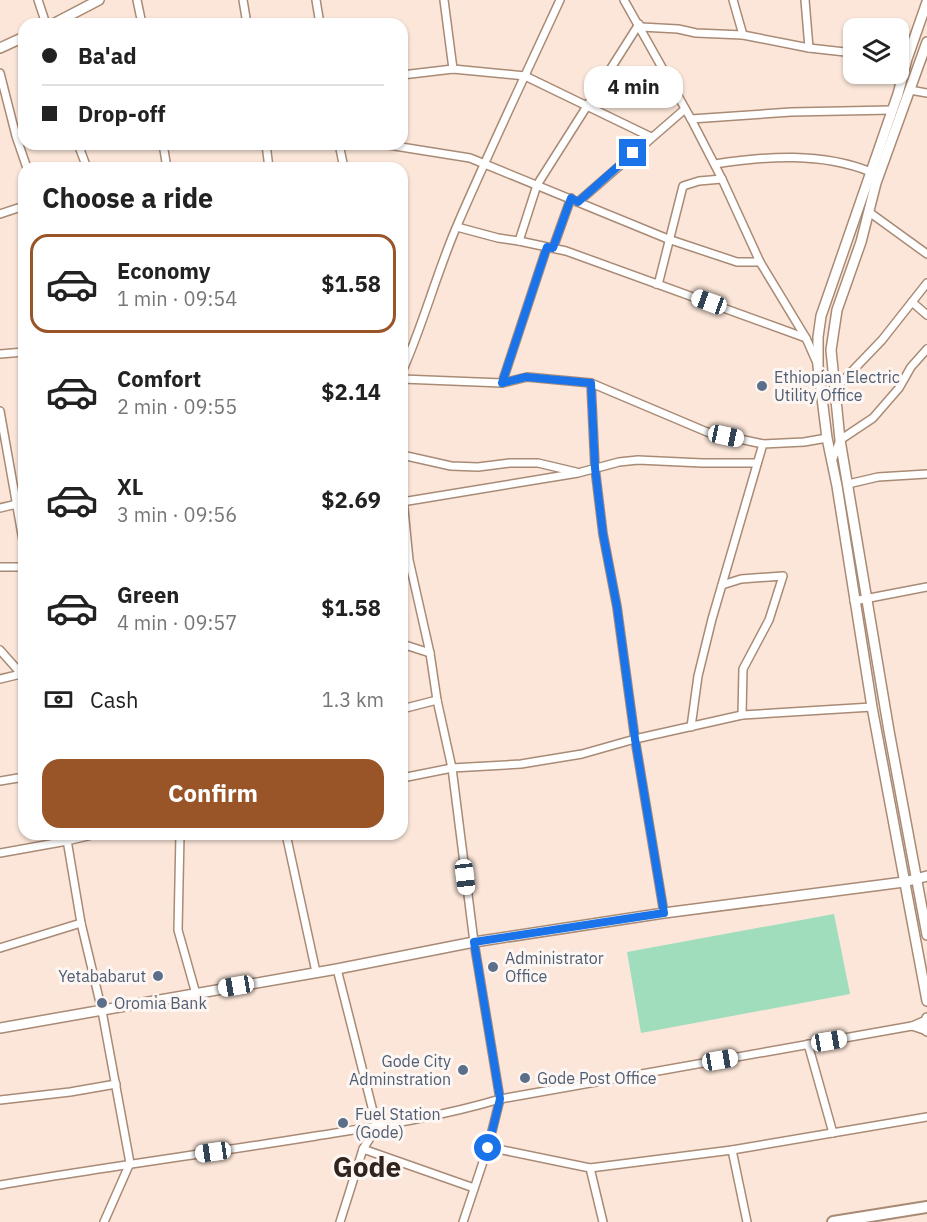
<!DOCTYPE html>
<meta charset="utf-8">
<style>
body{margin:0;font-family:"IBM Plex Sans",sans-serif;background:#f6f6f6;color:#222;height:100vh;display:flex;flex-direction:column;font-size:22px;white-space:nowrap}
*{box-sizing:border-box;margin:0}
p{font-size:20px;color:#767676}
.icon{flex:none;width:33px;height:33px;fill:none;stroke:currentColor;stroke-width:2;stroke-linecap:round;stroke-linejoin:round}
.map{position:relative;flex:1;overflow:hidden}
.sheet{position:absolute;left:18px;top:162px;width:390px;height:678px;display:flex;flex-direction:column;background:#fff;border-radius:18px;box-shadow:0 2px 4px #0004}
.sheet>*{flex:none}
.banner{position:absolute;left:18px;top:18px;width:390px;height:132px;border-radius:18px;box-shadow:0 2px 4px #0004;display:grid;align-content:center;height:132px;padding:0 24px;background:#fff}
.controls{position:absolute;left:843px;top:18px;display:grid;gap:12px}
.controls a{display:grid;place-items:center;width:66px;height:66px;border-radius:12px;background:#fff;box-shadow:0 2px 4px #0004;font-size:30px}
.end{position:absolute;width:27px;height:27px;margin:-14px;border:8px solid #1a73e8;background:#fff;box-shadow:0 0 0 3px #fff}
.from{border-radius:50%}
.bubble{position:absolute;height:42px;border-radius:18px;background:#fff;box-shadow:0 2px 4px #0004;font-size:20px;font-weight:700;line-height:42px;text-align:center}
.car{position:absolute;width:18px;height:36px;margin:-18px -9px;border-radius:8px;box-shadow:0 0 4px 2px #0007;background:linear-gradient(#fff 24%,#345 0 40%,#fff 0 76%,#345 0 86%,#fff 0)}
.banner b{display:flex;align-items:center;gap:21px;height:57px;font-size:22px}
.banner b+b{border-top:2px solid #e0e0e0}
.banner i{width:15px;height:15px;background:#222}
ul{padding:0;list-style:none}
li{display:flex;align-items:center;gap:18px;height:99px;margin:0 12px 9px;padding:0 12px;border:3px solid transparent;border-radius:18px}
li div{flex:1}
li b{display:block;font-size:22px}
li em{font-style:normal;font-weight:700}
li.active{border-color:#995428}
li>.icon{width:54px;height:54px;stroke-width:1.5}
h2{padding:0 24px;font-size:27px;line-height:72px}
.pay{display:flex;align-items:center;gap:15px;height:66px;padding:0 24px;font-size:22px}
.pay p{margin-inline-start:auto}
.button{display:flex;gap:12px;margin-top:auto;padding:12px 24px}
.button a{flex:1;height:69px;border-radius:18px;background:#995428;color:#fff;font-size:24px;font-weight:700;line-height:69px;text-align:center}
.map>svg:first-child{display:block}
.green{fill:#9fddbd}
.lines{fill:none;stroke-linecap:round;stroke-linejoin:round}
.minor-casing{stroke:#a98a75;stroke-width:10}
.tertiary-casing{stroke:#a98a75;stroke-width:12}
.secondary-casing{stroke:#a98a75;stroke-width:14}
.minor{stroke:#fff;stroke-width:7}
.tertiary{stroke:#fff;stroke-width:9}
.secondary{stroke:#fff;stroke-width:10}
.route{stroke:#1a73e8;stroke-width:8}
.service-dot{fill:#5c6f8a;stroke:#fdf6f2;stroke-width:2}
.labels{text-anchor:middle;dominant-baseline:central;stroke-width:6;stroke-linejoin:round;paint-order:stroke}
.service-label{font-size:16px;fill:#4e5e75;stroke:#fdf6f2;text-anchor:start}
.town-label{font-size:28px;font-weight:bold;fill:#31241c;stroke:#fdf6f2}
</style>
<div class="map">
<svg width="927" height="1222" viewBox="0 0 927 1222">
<rect width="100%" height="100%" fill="#fbe6d9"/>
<path class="green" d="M834,914l16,80 -209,39 -14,-81z"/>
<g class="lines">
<g class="minor-casing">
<g id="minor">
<path d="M38,0l8,24"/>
<path d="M137,0l5,24"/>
<path d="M243,0l4,24"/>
<path d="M316,0l4,24"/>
<path d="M444,0l9,69"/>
<path d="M624,0l67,119 31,60 38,83 46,76 11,25"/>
<path d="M733,0l10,35"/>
<path d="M805,0l4,48"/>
<path d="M641,27l37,2 18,4 47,2 66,13 45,5"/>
<path d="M0,73l16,63 11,32"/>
<path d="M402,75l51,-6 72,7 126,61"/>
<path d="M910,90l17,3"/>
<path d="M691,119l100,-7 101,-2"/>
<path d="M78,144l9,24"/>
<path d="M163,144l4,24"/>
<path d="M266,144l3,24"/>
<path d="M339,144l5,24"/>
<path d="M382,144l88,14 198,81 69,23h23"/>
<path d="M715,164c51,-8 107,-12 156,8"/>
<path d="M578,202l107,-93"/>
<path d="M869,212l58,42"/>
<path d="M0,214l24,-8"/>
<path d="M457,227l41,11 21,3 47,10 240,87"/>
<path d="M519,241l18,-56 102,-161"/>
<path d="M553,248l18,-50"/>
<path d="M656,284l3,-3 24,-95 16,-5 23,-2"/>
<path d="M912,302l15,13"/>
<path d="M0,354l24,-2"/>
<path d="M402,372c21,-47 34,-97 54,-144 33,-77 69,-152 104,-228"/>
<path d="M402,379l100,4 25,-6 64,6 116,49 56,12"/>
<path d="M502,383l45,-136"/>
<path d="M591,383l4,85 8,66 14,73 18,132 29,174"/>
<path d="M834,390l48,-50 45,-57"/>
<path d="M0,411l24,135"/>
<path d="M402,455l49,11 27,1 32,-4h28l38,9"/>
<path d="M832,461l8,-21 33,-22 26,-30 12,-21 16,-18"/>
<path d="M848,484l30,-7 49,-3"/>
<path d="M402,489l7,71 21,93 7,47 15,68 22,174 26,157 -12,48 -25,75"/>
<path d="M402,502l176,-29 41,-11 19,-2 64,3h55"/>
<path d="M0,508l17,-4"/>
<path d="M0,567h24"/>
<path d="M722,585l19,-6 42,-3 -14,44 -26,49 -1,46"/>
<path d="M854,601l73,-14"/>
<path d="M402,644l28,9"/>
<path d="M0,650l24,27"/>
<path d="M0,679l21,-5"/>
<path d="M402,709l35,-9"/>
<path d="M691,727l7,-51 14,-57 51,-175 41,-2 23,-4"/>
<path d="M402,778l50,-10 69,-4 61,-10 53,-15 107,-24 130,-8"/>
<path d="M0,781l24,-4"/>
<path d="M66,834l15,89 21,88 28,152 -26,59"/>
<path d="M180,834l-2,96 18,64"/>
<path d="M286,834l30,138"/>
<path d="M0,853l67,-12 29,-7"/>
<path d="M0,948l81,-25"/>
<path d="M337,969l40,158 -14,22 -23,73"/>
<path d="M926,1020l-14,6 15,5"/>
<path d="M808,1044l25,89"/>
<path d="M0,1100l70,-8 46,-8"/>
<path d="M488,1147l102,21 142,-18 195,-33"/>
<path d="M363,1149l111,39"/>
<path d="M732,1150l15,72"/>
<path d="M590,1168l13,54"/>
<path d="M0,1185c105,-18 211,-32 316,-49 62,-10 124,-19 184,-37l412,-73"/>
</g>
</g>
<g class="tertiary-casing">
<g id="tertiary">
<path d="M927,2l-20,57 -9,35 -77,222 -3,21v29l9,72 10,48 35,221 55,294"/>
<path d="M53,24l46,-24"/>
<path d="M927,42l-51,141 -15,59 -24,68 -6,40 9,90 49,291 38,204"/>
<path d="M0,48l24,-11"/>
<path d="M927,1018l-2,7 2,6"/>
<path d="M0,1028l337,-59 137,-27 190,-29 240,-31 23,-6"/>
</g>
</g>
<g class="secondary-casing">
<path id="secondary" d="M833,1222l94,-15"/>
</g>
<use href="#minor" class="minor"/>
<use href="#tertiary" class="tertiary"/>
<use href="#secondary" class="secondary"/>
</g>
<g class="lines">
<path class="route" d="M488,1148l12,-49 -26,-157 190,-29 -29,-174 -18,-132 -14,-73 -8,-66 -4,-85 -65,-6 -24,6 45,-136 6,1 18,-50 7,4 55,-49"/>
</g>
<g class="service-dot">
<circle cx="762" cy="386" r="6"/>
<circle cx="493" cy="967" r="6"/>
<circle cx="158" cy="976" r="6"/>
<circle cx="102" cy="1003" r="6"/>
<circle cx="463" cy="1070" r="6"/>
<circle cx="525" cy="1078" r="6"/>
<circle cx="343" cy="1123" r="6"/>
</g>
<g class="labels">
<g class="service-label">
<text x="774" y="377">Ethiopian Electric<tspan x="774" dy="18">Utility Office</tspan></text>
<text x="505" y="958">Administrator<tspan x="505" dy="18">Office</tspan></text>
<text x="146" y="976" text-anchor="end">Yetababarut</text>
<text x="114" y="1003">Oromia Bank</text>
<text x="451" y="1061" text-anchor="end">Gode City<tspan x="451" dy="18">Adminstration</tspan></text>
<text x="537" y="1078">Gode Post Office</text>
<text x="355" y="1114">Fuel Station<tspan x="355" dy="18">(Gode)</tspan></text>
</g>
<g class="town-label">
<text x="367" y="1166">Gode</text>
</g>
</g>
</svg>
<div class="controls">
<a><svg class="icon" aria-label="layers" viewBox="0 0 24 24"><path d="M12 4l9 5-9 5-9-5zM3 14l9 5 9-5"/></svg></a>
</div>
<i class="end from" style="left:488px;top:1148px"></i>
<i class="end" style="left:633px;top:153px"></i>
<div class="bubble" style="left:584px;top:66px;width:99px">4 min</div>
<i class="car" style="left:709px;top:302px;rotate:290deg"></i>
<i class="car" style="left:726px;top:436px;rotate:102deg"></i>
<i class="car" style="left:465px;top:877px;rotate:173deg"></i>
<i class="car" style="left:236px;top:986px;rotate:260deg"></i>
<i class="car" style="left:829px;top:1041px;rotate:80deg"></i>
<i class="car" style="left:720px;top:1060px;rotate:80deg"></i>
<i class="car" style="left:213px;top:1152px;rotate:262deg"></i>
<div class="banner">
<b><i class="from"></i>Ba'ad</b>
<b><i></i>Drop-off</b>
</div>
<section class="sheet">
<h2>Choose a ride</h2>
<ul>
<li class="active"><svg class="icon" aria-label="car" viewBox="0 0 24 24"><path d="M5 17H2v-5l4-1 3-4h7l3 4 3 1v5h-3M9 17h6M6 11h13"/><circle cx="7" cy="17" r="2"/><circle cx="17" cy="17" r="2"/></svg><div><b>Economy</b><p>1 min · 09:54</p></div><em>$1.58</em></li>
<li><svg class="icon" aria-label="car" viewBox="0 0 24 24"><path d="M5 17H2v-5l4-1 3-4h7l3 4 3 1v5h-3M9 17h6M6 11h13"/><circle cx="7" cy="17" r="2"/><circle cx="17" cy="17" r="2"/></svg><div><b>Comfort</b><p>2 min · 09:55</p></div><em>$2.14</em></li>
<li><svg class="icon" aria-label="car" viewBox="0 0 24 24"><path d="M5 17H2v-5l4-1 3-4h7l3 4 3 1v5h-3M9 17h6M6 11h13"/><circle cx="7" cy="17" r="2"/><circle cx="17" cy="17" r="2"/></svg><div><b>XL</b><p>3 min · 09:56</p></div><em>$2.69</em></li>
<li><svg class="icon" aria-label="car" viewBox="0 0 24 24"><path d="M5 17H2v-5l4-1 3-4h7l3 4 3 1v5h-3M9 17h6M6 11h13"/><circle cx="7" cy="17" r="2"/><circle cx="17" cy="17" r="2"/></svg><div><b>Green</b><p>4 min · 09:57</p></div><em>$1.58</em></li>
</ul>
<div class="pay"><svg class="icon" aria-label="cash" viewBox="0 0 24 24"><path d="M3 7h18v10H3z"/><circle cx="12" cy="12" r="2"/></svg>Cash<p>1.3 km</p></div>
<div class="button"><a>Confirm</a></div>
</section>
</div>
